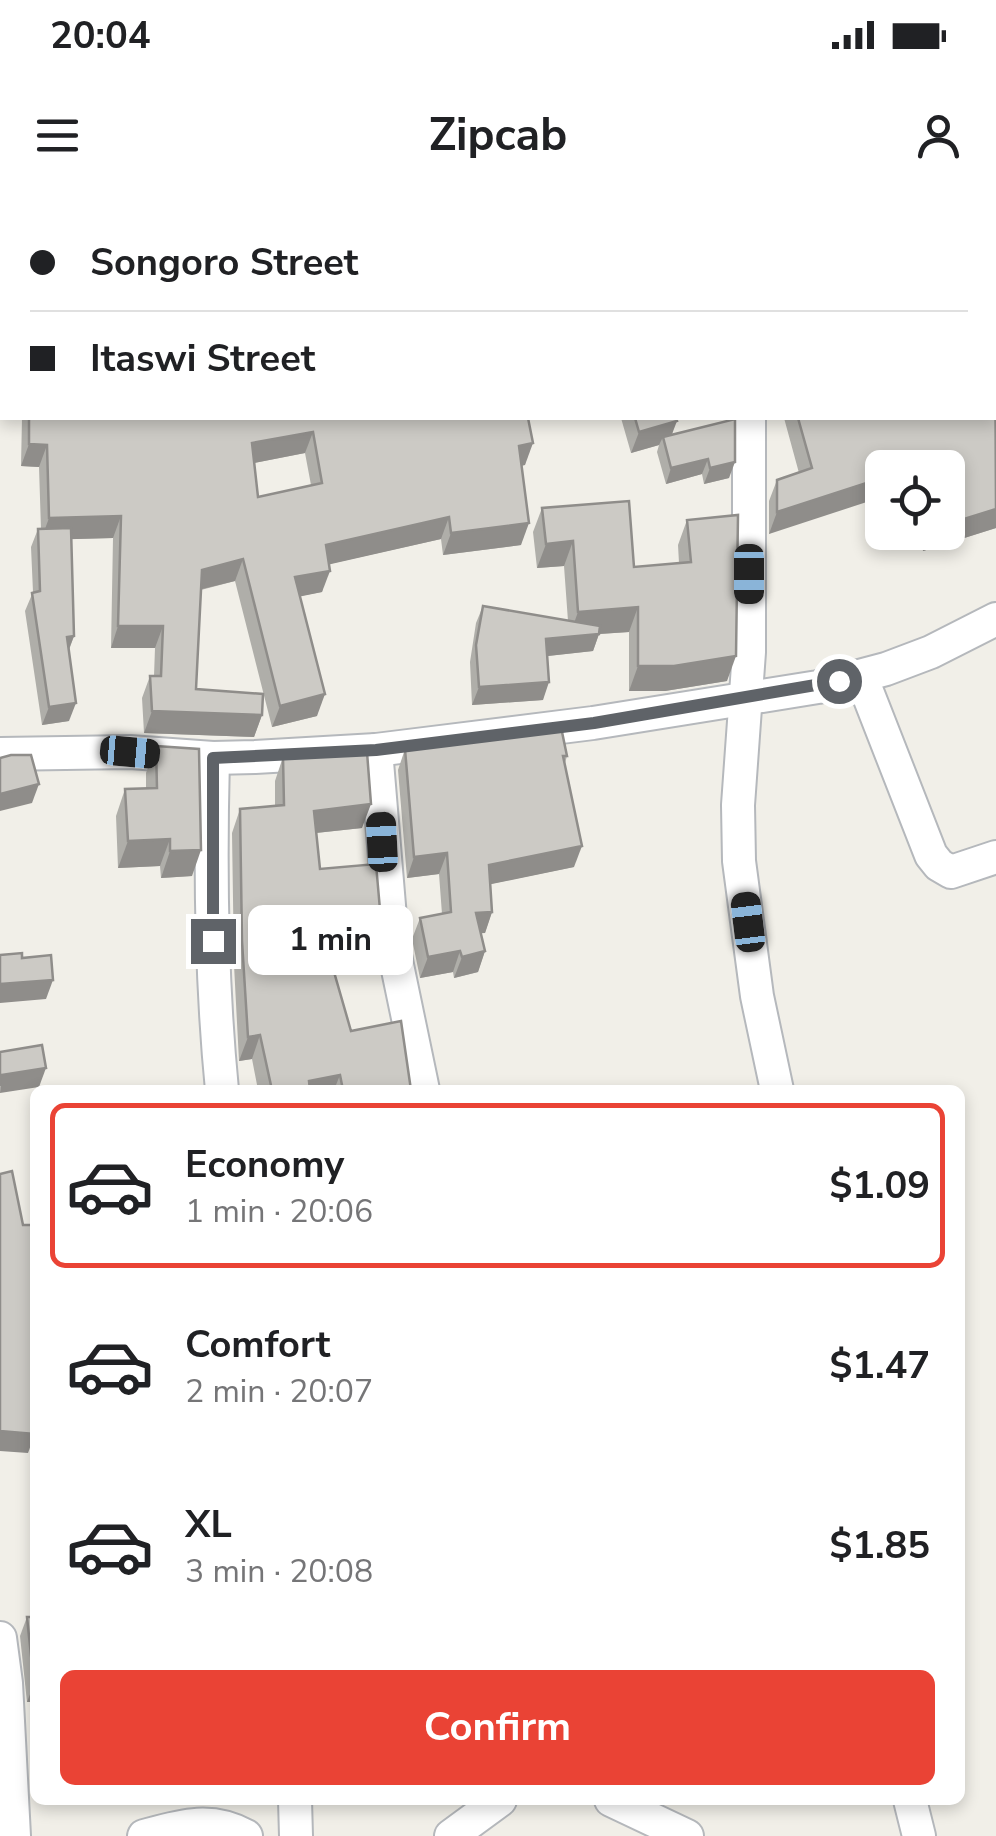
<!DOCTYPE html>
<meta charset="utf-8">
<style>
body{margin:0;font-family:"Nunito Sans",sans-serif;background:#f6f6f6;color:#202124;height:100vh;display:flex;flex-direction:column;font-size:38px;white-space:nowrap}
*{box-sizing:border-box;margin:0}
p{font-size:32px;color:#757577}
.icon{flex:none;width:55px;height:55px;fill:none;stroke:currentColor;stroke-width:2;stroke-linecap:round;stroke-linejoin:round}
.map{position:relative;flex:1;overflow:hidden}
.side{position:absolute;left:30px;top:885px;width:935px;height:720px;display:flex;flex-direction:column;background:#fff;border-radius:15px;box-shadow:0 5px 15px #0003}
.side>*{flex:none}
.banner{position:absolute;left:0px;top:0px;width:998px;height:220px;box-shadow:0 5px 15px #0003;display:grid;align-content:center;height:220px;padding:0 30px;background:#fff}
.fabs{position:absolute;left:865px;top:250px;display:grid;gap:20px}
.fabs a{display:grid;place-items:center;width:100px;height:100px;border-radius:15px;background:#fff;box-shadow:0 5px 15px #0003;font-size:50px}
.end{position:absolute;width:45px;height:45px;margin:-22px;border:12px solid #5f6368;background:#fff;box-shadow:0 0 0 5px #fff}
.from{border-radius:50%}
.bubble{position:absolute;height:70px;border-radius:15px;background:#fff;box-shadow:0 5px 15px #0003;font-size:32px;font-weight:700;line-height:70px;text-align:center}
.car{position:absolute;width:30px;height:60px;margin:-30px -15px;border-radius:12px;box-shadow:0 0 8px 2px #0007;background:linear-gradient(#222 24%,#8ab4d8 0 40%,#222 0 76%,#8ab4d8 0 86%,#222 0)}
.banner b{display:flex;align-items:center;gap:35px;height:95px;font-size:38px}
.banner b+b{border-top:2px solid #e0e0e0}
.banner i{width:25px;height:25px;background:#202124}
ul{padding:18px 0 0;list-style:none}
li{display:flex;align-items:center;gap:30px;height:165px;margin:0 20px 15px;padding:0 10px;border:5px solid transparent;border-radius:15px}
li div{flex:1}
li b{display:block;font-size:38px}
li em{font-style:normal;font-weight:700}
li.on{border-color:#ea4335}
li>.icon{width:90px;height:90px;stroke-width:1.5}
.cta{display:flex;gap:20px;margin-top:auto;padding:20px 30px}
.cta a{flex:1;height:115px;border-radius:15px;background:#ea4335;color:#fff;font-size:40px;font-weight:700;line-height:115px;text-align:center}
.status{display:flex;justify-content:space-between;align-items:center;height:70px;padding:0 50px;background:#fff;direction:ltr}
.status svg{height:28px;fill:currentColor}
header{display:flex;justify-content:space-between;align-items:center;height:130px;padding:0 30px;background:#fff;font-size:45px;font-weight:700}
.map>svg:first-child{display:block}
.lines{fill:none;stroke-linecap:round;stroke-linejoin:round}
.minor-casing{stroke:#b5b8bc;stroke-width:36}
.minor{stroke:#fff;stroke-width:32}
.wall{fill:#afaea9;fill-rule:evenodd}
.shaded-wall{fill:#8f8d8a}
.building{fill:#cccac5;stroke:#8f8d8a;stroke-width:2.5;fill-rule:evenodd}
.route{stroke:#5f6368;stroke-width:12}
</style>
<div class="status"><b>20:04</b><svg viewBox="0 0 49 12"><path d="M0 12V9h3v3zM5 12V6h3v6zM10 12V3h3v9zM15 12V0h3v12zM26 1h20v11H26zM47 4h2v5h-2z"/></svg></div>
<header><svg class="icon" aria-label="menu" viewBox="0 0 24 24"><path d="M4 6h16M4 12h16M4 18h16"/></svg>Zipcab<svg class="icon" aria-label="person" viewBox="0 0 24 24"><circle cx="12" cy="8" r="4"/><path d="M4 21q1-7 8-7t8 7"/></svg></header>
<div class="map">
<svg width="996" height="1636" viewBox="0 0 996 1636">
<rect width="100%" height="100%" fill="#f1efe8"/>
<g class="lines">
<g class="minor-casing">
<g id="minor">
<path d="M758,2v-2"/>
<path d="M749,218v234l-11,153 1,56 18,135 20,94"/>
<path d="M861,476l70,179 8,10 12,7 45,-15"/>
<path d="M376,550l16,191 31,149"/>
<path d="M0,554l130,-2 83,6 42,-1 121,-7 217,-27 225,-36 68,-18 45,-17 65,-33"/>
<path d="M213,558c-3,111 -2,221 9,332"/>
<path d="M0,1438l6,45 8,153"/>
<path d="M295,1600l1,36"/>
<path d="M611,1600l76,36"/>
<path d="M910,1600l9,36"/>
<path d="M144,1636c36,-10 67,-20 102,0"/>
<path d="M451,1636l49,-36"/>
</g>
</g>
<use href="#minor" class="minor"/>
</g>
<g class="wall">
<path d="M996,128v200l-73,23 -5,-19h30v-64h-66l-113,66v-33l8,-21 22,-7 -15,-55h211z"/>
<path d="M22,218h506l-3,47 -4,1v79l-78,10 -2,-16 -112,25 -7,28 -22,4 17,120 -45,11 -37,-146 -34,9 -5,99 66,26 -8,22 -110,-4 -2,-35 8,-22h4l1,-28h-44l2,-110 -42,1 3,97 -5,14v71l-27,4 -17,-114 8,-19 -2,-45 7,-18h3l-2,-62 -18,-1zM305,253l6,32 -53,12 -4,-34z"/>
<path d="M621,218h55l-4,16 63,-15 -6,59 -25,6 -2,-10 -36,10 -9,-32 2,-7 -28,8z"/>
<path d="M542,308l92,59 45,-4 -1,-18 9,-25 40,161 -62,10h-36v-59l-30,2 -6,17 -46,5 -4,44 -71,5 -2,-43 6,-39 7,-17 85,15 -4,-55 -27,2 -4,-36z"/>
<path d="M156,546l36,130 -31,2 -1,-12 -42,2 -2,-52 9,-27 21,-1v-15z"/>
<path d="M405,549l162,7 -2,7 9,104 -84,17 2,28 -7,21h-4l4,18 -7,21 -24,6 -1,-6 -33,6 -8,-39 8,-21 22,-4 -3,-40 -32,4 -9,-108z"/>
<path d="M283,557l79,71 -46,5 4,36 52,75 -31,3 -8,19 18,65 60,59h-153l-6,-31 -13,2 -5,-96 -2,-132 8,-24 35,-3v-25z"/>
<path d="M27,1417l8,14v64l-3,7h-5l-7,-66z"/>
</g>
<g class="shaded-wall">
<path d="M540,0h37l-1,2h-37z"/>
<path d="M677,221l-8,21 -6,-5 -4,8 -28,8 8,-21z"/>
<path d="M313,232l-8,21 -61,12 8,-22z"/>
<path d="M533,243l-8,22 -14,2 8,-21z"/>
<path d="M29,244l18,1 -8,22 -18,-1z"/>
<path d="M708,259l-6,15 -36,10 5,-16z"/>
<path d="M735,262l-6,16 -25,6 6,-16z"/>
<path d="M882,278v19l-113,37 8,-22z"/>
<path d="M996,309v19l-73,23 7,-19h18v-8z"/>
<path d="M121,316l-8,22 -72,2 8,-22z"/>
<path d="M449,317l-8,22 -123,28 8,-22z"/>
<path d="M529,323l-8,22 -78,10 8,-22z"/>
<path d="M573,341l-9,25 -27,2 9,-24z"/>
<path d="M243,359l-8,22 -41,10 8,-21z"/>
<path d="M330,371l-8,21 -34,7 7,-22z"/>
<path d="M638,407l-9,25 -30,2 -6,17 -54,6 7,-18 23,-2 9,-25z"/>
<path d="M118,426h45l-8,22h-44z"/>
<path d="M74,436l-7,18v-17z"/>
<path d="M736,456l-9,25 -62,10h-36l9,-25z"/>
<path d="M549,482l-6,18 -71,5 7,-18z"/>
<path d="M325,494l-8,22 -45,11 8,-21z"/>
<path d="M76,503l-7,18 -27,4 7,-18z"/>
<path d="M152,511l110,4 -8,22 -110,-4z"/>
<path d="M39,584l-7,19 -32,8v-17z"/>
<path d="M371,604l-9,24 -56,6 8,-23z"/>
<path d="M170,639l-10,27 -42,2 10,-27z"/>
<path d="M582,646l-8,21 -92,19 7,-21z"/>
<path d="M201,650l-9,26 -31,2 9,-27z"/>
<path d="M447,653l-8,21 -32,4 7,-21z"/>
<path d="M492,712l-7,21 -16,1 7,-21z"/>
<path d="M381,721l-9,23 -31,3 -7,19 -16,2 8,-24 14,-20z"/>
<path d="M460,751l-7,21 -33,6 8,-21z"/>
<path d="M485,751l-7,21 -24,6 8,-21z"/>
<path d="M53,780l-7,19 -46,4v-19z"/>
<path d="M260,835l-8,24 -13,2 9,-24z"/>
<path d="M46,868l-7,19 -39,6 1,-18z"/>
<path d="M340,875l-6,15h-28l3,-9z"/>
<path d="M0,1231l35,3 -7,19 -28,-2z"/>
<path d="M34,1484l1,11 -3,7h-5z"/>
</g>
<g class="building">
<path d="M215,0h79l1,2h-80z"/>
<path d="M354,0h192l1,2h-210z"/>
<path d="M786,0h210v65l-1,-63h-209z"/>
<path d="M995,128l1,181 -48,15v-56h-66v10l-105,34v-32l35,-12 -14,-50h197z"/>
<path d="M29,218h499l5,25 -14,3 10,77 -78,10 -2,-16 -123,28 4,26 -35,6 30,117 -45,12 -37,-147 -41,11 -6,119 67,5 -1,21 -110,-4 -2,-35h11l2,-50h-45l3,-110 -72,2 -2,-73 -18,-1zM313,232l9,51 -64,14 -6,-54z"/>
<path d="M635,218h41l1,3 -38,11z"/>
<path d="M735,219v43l-25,6 -2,-9 -37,9 -8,-31z"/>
<path d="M629,301l5,66 57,-5 -4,-42 51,-5 -2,141 -62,10h-36v-59l-60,5 -5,-71 -27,3 -4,-36z"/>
<path d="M71,328l3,108 -7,1 9,66 -27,4 -17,-114 8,-2 -2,-62z"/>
<path d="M483,406l117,20 -1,8 -53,5 3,43 -70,5 -3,-42z"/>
<path d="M561,527l6,29h-4l19,90 -93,19 3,47 -16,1 9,38 -23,6 -2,-6 -32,6 -8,-39 31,-6 -4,-59 -33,4 -9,-108z"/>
<path d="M156,546l43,3 2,101 -31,1v-12l-42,2 -3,-52 32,-1z"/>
<path d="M367,552l4,52 -57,7 6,58 56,-5 5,57 -41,3 2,18 -16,2 25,87 50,-10 10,69h-68l-3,-15 -31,6 1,9h-38l-12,-55 -12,2 -6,-96 -2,-132 44,-4 -1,-48z"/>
<path d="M11,555h20l8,29 -39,10v-36z"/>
<path d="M22,753v5l29,-3 2,25 -53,4v-29z"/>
<path d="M42,845l4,23 -45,7 -1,11v-34z"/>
<path d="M12,971l11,54h12v209l-35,-3v-257z"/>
<path d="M27,1417h7l1,67h-1z"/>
</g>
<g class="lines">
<path class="route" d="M213,741v-183l163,-8 218,-27 245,-42"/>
</g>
</svg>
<div class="fabs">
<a><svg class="icon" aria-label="locate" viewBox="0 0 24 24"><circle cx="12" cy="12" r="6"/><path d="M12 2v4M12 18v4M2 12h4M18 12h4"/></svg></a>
</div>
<i class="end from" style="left:839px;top:481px"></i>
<i class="end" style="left:213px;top:741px"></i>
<div class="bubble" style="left:248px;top:705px;width:165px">1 min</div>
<i class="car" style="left:749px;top:374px;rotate:180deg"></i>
<i class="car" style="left:130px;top:552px;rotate:95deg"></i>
<i class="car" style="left:382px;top:642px;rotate:357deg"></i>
<i class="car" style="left:748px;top:722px;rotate:353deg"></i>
<div class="banner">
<b><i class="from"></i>Songoro Street</b>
<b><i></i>Itaswi Street</b>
</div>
<section class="side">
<ul>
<li class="on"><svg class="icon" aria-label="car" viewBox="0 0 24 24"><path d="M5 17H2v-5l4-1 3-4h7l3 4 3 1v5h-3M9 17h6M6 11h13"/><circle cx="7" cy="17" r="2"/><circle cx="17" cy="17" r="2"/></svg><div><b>Economy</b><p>1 min · 20:06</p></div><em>$1.09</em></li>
<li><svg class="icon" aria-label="car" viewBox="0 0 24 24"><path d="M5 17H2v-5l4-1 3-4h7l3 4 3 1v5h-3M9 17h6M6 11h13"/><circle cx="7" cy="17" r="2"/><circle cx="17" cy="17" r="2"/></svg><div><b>Comfort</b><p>2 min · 20:07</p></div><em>$1.47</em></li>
<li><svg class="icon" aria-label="car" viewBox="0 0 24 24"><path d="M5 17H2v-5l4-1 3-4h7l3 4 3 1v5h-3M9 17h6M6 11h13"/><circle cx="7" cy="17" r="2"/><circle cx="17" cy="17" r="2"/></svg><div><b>XL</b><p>3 min · 20:08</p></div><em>$1.85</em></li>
</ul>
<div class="cta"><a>Confirm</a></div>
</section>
</div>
